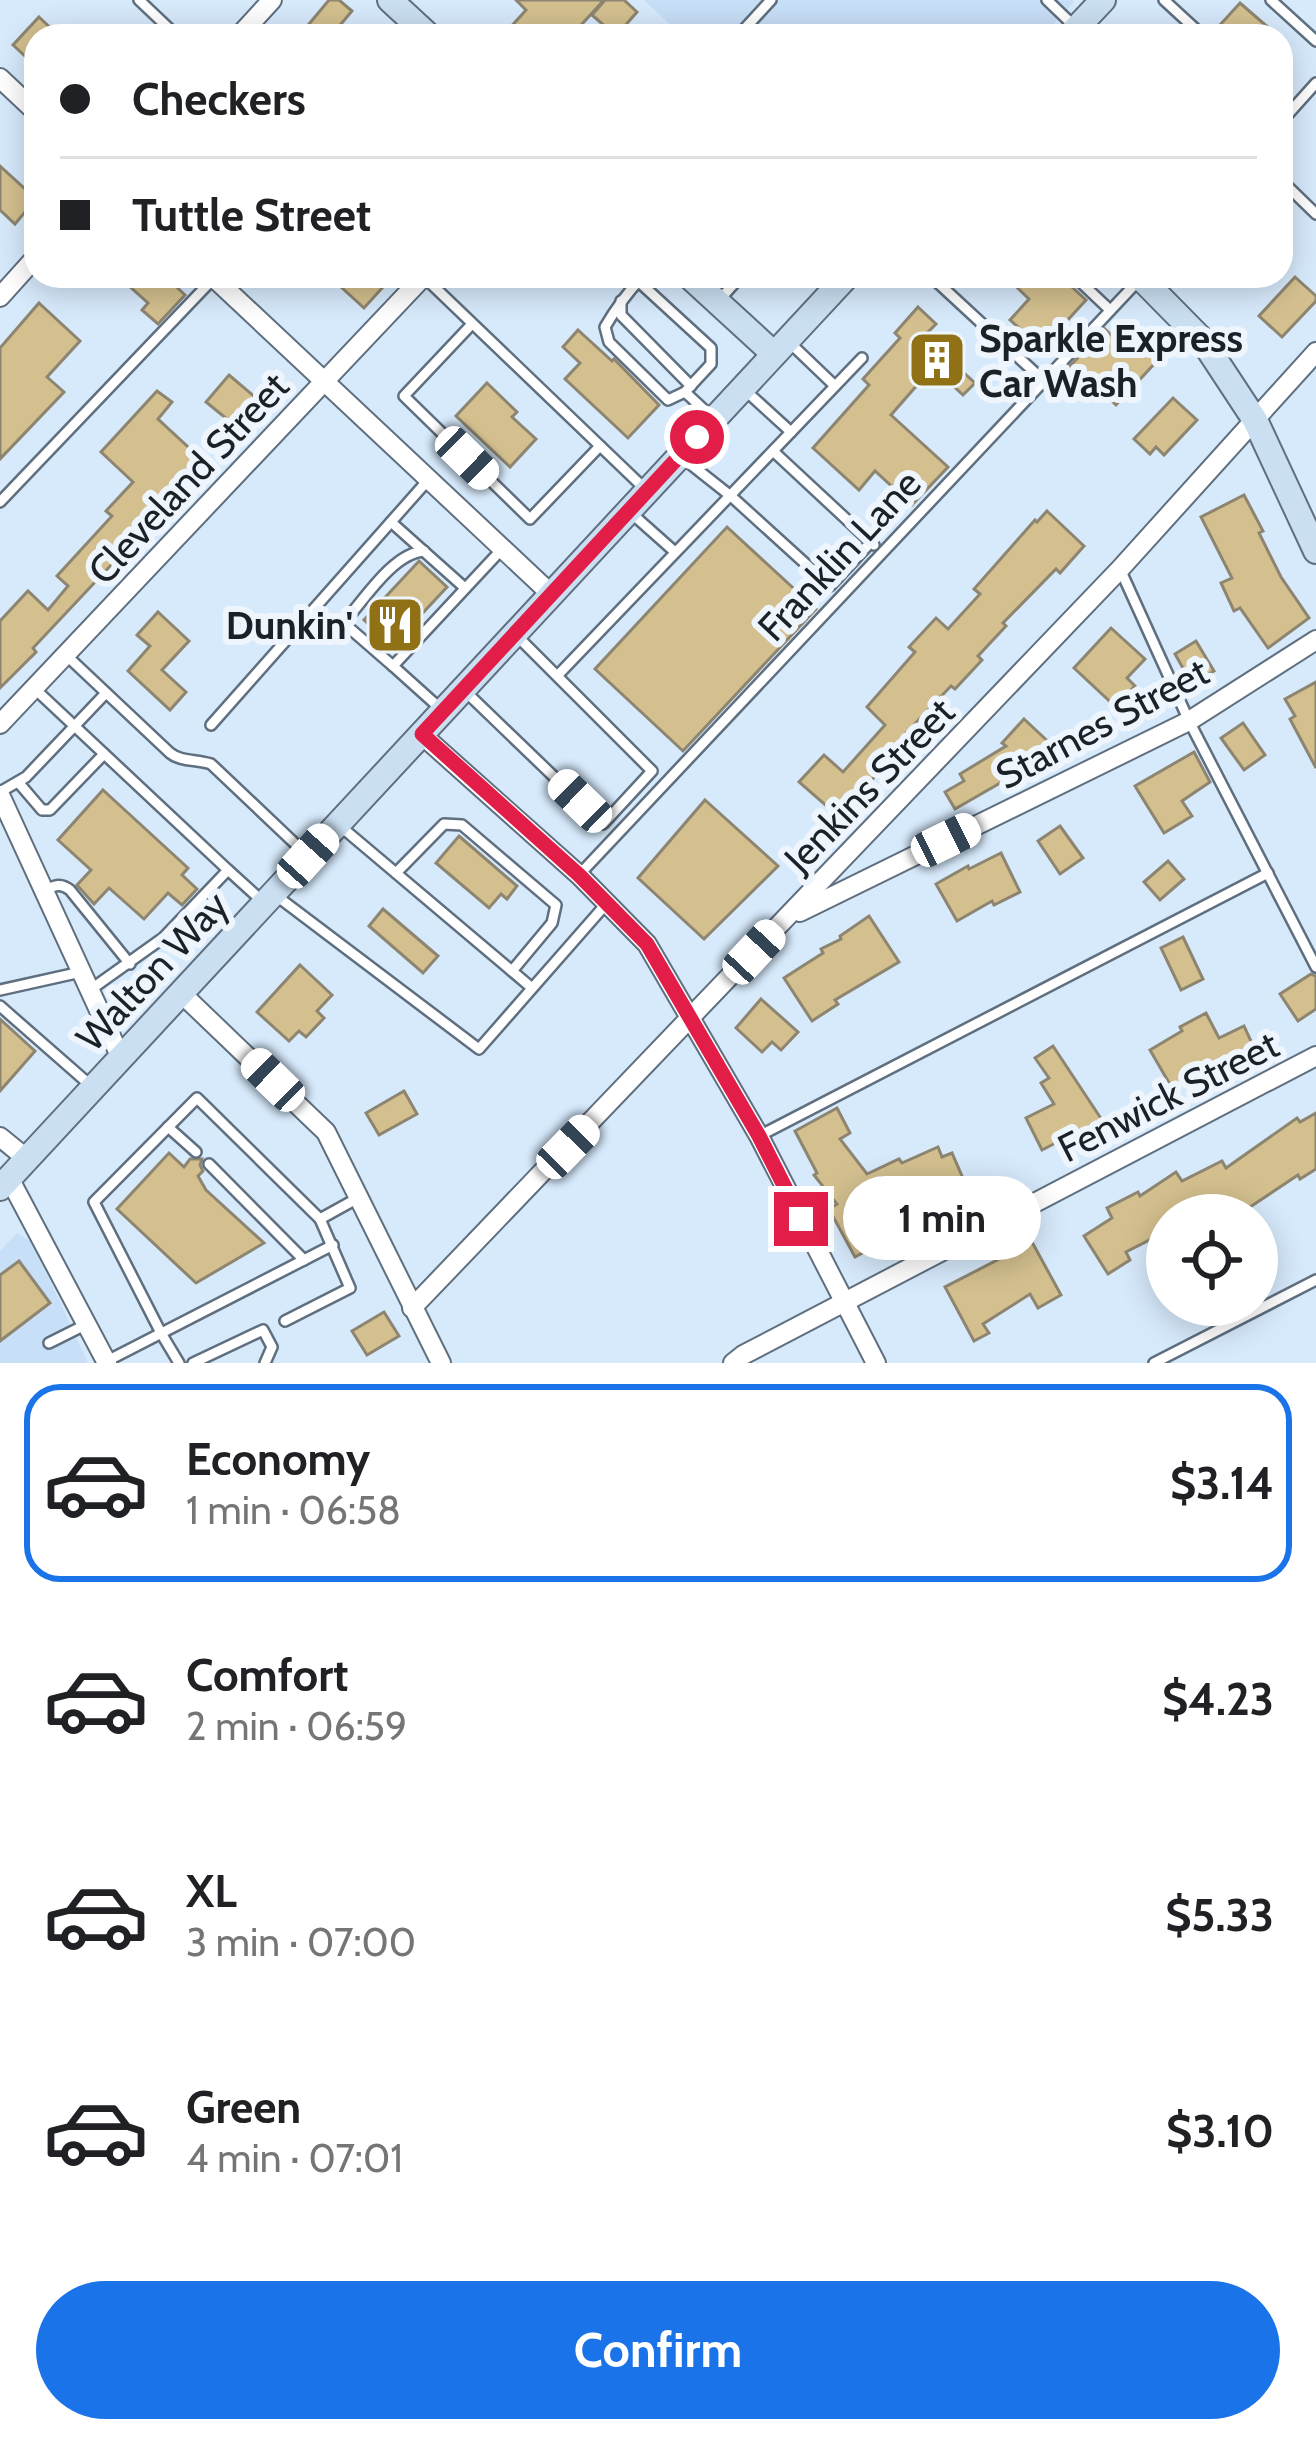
<!DOCTYPE html>
<meta charset="utf-8">
<style>
body{margin:0;font-family:Cabin,sans-serif;background:#f6f6f6;color:#202124;height:100vh;display:flex;flex-direction:column;font-size:45px;white-space:nowrap}
*{box-sizing:border-box;margin:0}
p{font-size:39px;color:#757577}
.icon{flex:none;width:66px;height:66px;fill:none;stroke:currentColor;stroke-width:2;stroke-linecap:round;stroke-linejoin:round}
.map{position:relative;height:1363px;overflow:hidden}
.sheet{display:flex;flex-direction:column;background:#fff;flex:1}
.sheet>*{flex:none}
.top-card{position:absolute;left:24px;top:24px;width:1269px;height:264px;border-radius:36px;box-shadow:0 6px 30px #0003;display:grid;align-content:center;height:264px;padding:0 36px;background:#fff}
.fabs{position:absolute;left:1146px;top:1194px;display:grid;gap:24px}
.fabs a{display:grid;place-items:center;width:132px;height:132px;border-radius:50%;background:#fff;box-shadow:0 6px 30px #0003;font-size:60px}
.end{position:absolute;width:54px;height:54px;margin:-27px;border:15px solid #e11d48;background:#fff;box-shadow:0 0 0 6px #fff}
.from{border-radius:50%}
.bubble{position:absolute;height:84px;border-radius:42px;background:#fff;box-shadow:0 6px 30px #0003;font-size:39px;font-weight:700;line-height:84px;text-align:center}
.car{position:absolute;width:36px;height:72px;margin:-36px -18px;border-radius:15px;box-shadow:0 0 9px 3px #0007;background:linear-gradient(#fff 24%,#345 0 40%,#fff 0 76%,#345 0 86%,#fff 0)}
.top-card b{display:flex;align-items:center;gap:42px;height:114px;font-size:45px}
.top-card b+b{border-top:3px solid #e0e0e0}
.top-card i{width:30px;height:30px;background:#202124}
ul{padding:21px 0 0;list-style:none}
li{display:flex;align-items:center;gap:36px;height:198px;margin:0 24px 18px;padding:0 12px;border:6px solid transparent;border-radius:36px}
li div{flex:1}
li b{display:block;font-size:45px}
li em{font-style:normal;font-weight:700}
li.selected{border-color:#1a73e8}
li>.icon{width:108px;height:108px;stroke-width:1.5}
.cta{display:flex;gap:24px;margin-top:auto;padding:24px 36px}
.cta a{flex:1;height:138px;border-radius:72px;background:#1a73e8;color:#fff;font-size:48px;font-weight:700;line-height:138px;text-align:center}
.map>svg:first-child{display:block}
.built{fill:#c7dff7}
.building{fill:#d4c08f;stroke:#8d8570;stroke-width:3}
.lines{fill:none;stroke-linecap:round;stroke-linejoin:round}
.lane-casing{stroke:#5f6f7f;stroke-width:14}
.street-casing{stroke:#5f6f7f;stroke-width:22}
.secondary-casing{stroke:#5f6f7f;stroke-width:28}
.lane{stroke:#fff;stroke-width:9}
.street{stroke:#fff;stroke-width:18}
.secondary{stroke:#cadff2;stroke-width:24}
.route{stroke:#e11d48;stroke-width:15}
.labels{text-anchor:middle;dominant-baseline:central;stroke-width:12;stroke-linejoin:round;paint-order:stroke}
.poi-label{font-size:39px;font-weight:bold;fill:#1a2127;stroke:#eef5fd;text-anchor:start}
.street-label{font-size:39px;fill:#1a2127;stroke:#eef5fd}
</style>
<div class="map">
<svg width="1316" height="1363" viewBox="0 0 1316 1363">
<rect width="100%" height="100%" fill="#d7eafc"/>
<g class="built">
<path d="M644,0h428l2,2 -32,34h-360z"/>
<path d="M17,1233l15,9 56,121h-88v-112z"/>
</g>
<g class="building">
<path d="M329,0h10l13,11 -21,25h-32z"/>
<path d="M516,0h88l-33,36h-55l-7,-7 17,-19z"/>
<path d="M605,0h19l13,12 -21,24 -24,-21z"/>
<path d="M1240,3l38,33h-47l-12,-10z"/>
<path d="M39,17l20,19h-23v30l-23,-21z"/>
<path d="M0,166l36,33 -21,25 -15,-14z"/>
<path d="M118,276h47l20,19 -27,29 -16,-14 6,-7z"/>
<path d="M329,276h64l-29,32z"/>
<path d="M1005,276h32l7,7 6,-7h10l26,24 -44,48 -32,-28 19,-21z"/>
<path d="M1295,277l21,19v5l-34,36 -23,-21z"/>
<path d="M39,303l41,38 -33,36 17,15 -64,67v-111z"/>
<path d="M918,307l18,17 -12,12 51,47 -12,12 -30,-28 -42,48 57,52 -36,38 -37,-34 -16,19 -46,-42 56,-63 -6,-6 37,-41 -5,-5z"/>
<path d="M1105,329l24,23 9,-8 19,17 -41,44 -27,-25 -3,3 -17,-16z"/>
<path d="M578,330l34,31 2,-2 45,46 -31,33 -63,-59 15,-16 -17,-16z"/>
<path d="M229,375l39,33 -15,17 -7,-6 -8,9 -32,-26z"/>
<path d="M487,383l30,29 -5,5 24,22 -26,28 -54,-51z"/>
<path d="M157,391l15,11 -14,17 41,38 -48,52 11,9 -21,24 -4,-3 -22,25 -2,-1 -80,85 3,4 -36,36v-67l28,-30 20,19 20,-24 -11,-10 55,-60 -6,-5 27,-29 -32,-30z"/>
<path d="M1173,398l24,22 -33,35 -8,-8 -6,7 -16,-15z"/>
<path d="M1244,495l19,36 -4,2 22,44 28,41 -41,30 -28,-40 -6,3 -13,-28 11,-5 -31,-61z"/>
<path d="M1047,511l37,35 -24,27 -4,-4 -53,54 3,3 -28,30 4,4 -27,29 -4,-3 -64,67 5,5 -54,58 -39,-34 25,-27 19,17 42,-47 -18,-18 48,-55 -6,-5 27,-29 12,11 32,-35 -6,-5 61,-69 2,2z"/>
<path d="M727,527l89,82 -133,142 -88,-82z"/>
<path d="M419,561l28,26 -55,59 -28,-26z"/>
<path d="M158,612l31,29 -27,29 24,22 -16,18 -42,-39 22,-25 -13,-11z"/>
<path d="M1111,628l34,31 -18,19 8,8 -6,6 17,15 -13,16 -59,-55z"/>
<path d="M1196,641l18,30 -22,13 -17,-30z"/>
<path d="M1316,682v86l-26,-49 5,-3 -10,-17z"/>
<path d="M1024,719l31,29 -22,23 -5,-4 -73,42 -10,-17 19,-11 -4,-7 46,-28 -4,-3z"/>
<path d="M1243,723l22,32 -21,15 -23,-32z"/>
<path d="M1194,752l16,30 -28,19 10,15 -28,17 -29,-47z"/>
<path d="M103,790l85,78 -6,7 15,14 -15,16 -14,-12 -24,26 -35,-31 -15,16 -17,-19 14,-15 -33,-30z"/>
<path d="M705,800l73,66 -74,73 -66,-61z"/>
<path d="M1060,826l23,32 -23,16 -22,-33z"/>
<path d="M459,836l58,50 -10,13 -6,-5 -12,14 -53,-45z"/>
<path d="M1001,853l19,39 -26,13 -2,-4 -35,20 -21,-37 32,-18 1,3z"/>
<path d="M1168,861l16,18 -24,21 -16,-18z"/>
<path d="M383,909l55,47 -15,17 -54,-47z"/>
<path d="M869,916l30,46 -64,38 3,4 -26,17 -28,-43 39,-25 -2,-4 20,-10 -1,-3z"/>
<path d="M1183,937l20,42 -22,11 -20,-42z"/>
<path d="M300,965l32,30 -15,16 7,7 -18,19 -7,-6 -10,10 -32,-29z"/>
<path d="M1311,974l5,2v33l-18,12 -18,-27z"/>
<path d="M761,999l37,33 -17,18 -9,-8 -10,10 -26,-24z"/>
<path d="M1206,1013l13,25 25,-12 13,28 -15,8 -4,-8 -66,34 -22,-38 32,-19 -2,-4z"/>
<path d="M0,1019l35,32 -35,40z"/>
<path d="M1053,1046l49,74 -26,17 -3,-3 -31,16 -16,-32 28,-14 -13,-21 8,-5 -14,-20z"/>
<path d="M404,1091l13,23 -38,21 -13,-22z"/>
<path d="M837,1108l13,25 -10,6 27,35 32,-15 3,4 36,-16 4,10 10,-4 16,37 -84,39 6,9 -35,19 -26,-48 8,-5 -23,-29 3,-2 -22,-42z"/>
<path d="M1316,1113v56l-16,10 -2,-4 -51,34 3,6h-83v16l-41,21 4,8 -22,14 -24,-38 28,-18 -5,-10 31,-16 2,4 36,-24 6,9 40,-20 4,7 71,-50 3,4z"/>
<path d="M169,1153l15,14 6,-8h12l-2,6 3,6 -5,5 8,14 58,53 -68,40 -79,-74z"/>
<path d="M1032,1242l29,53 -23,13 -8,-14 -47,30 6,9 -15,8 -29,-54z"/>
<path d="M19,1261l31,42 -50,38v-66z"/>
<path d="M384,1312l15,24 -32,19 -15,-24z"/>
</g>
<g class="lines">
<g class="lane-casing">
<g id="lane">
<path d="M139,0l38,36"/>
<path d="M1047,0l26,25"/>
<path d="M1164,0l39,36"/>
<path d="M1271,0l45,41"/>
<path d="M738,36l33,-36"/>
<path d="M1281,122l35,-39"/>
<path d="M1281,180l35,34"/>
<path d="M942,276l-5,6 107,99"/>
<path d="M1074,276l36,34"/>
<path d="M424,277l221,212"/>
<path d="M638,281l73,67v16l-26,28 -17,8 -59,-58 -4,-15c11,-19 23,-35 38,-51"/>
<path d="M721,298l20,-22"/>
<path d="M621,301v14l70,71"/>
<path d="M472,324l-68,72 126,123 70,-73"/>
<path d="M787,340l48,46"/>
<path d="M746,391l45,41"/>
<path d="M685,392l29,27"/>
<path d="M773,451l101,94"/>
<path d="M684,459l48,38 98,89 41,-44"/>
<path d="M0,502l214,-224"/>
<path d="M630,512l45,40"/>
<path d="M391,522l74,66"/>
<path d="M1120,569l69,152 127,246"/>
<path d="M66,655l104,98c11,9 26,6 41,11l96,91"/>
<path d="M393,666l-46,-40 -1,-6c20,-23 48,-67 78,-69"/>
<path d="M558,675l304,-317"/>
<path d="M35,689l193,181"/>
<path d="M466,692l137,132 49,-53 -133,-133"/>
<path d="M443,711l-50,-45 110,-118"/>
<path d="M211,725l218,-246"/>
<path d="M18,782l24,28h8l54,-56"/>
<path d="M0,792l26,-15 80,-84"/>
<path d="M339,825l193,163"/>
<path d="M396,873l48,-49 18,1 94,80 -4,18 -40,48"/>
<path d="M579,875l560,-595"/>
<path d="M43,891c11,-5 17,-9 27,-1l60,74"/>
<path d="M274,894l205,155 128,-146"/>
<path d="M0,990l81,-18"/>
<path d="M90,990l73,-52 65,-68 33,30"/>
<path d="M0,1006l89,78"/>
<path d="M168,1127l28,25"/>
<path d="M761,1135l507,-262"/>
<path d="M209,1164l95,96"/>
<path d="M320,1219l38,-21"/>
<path d="M49,1343l38,-19"/>
<path d="M107,1361l226,-116"/>
<path d="M179,1363l-18,-30 -67,-131 103,-104 123,121 30,69 -65,33"/>
<path d="M193,1363l70,-33 9,17 -7,16"/>
<path d="M1154,1363l162,-83"/>
</g>
</g>
<g class="street-casing">
<g id="street">
<path d="M239,36l33,-36"/>
<path d="M0,78l36,34"/>
<path d="M212,276l339,318"/>
<path d="M0,297l36,-40"/>
<path d="M0,724l424,-448"/>
<path d="M421,734l158,141 68,69 112,192 117,227"/>
<path d="M0,795l121,263"/>
<path d="M800,912l389,-191 127,-81"/>
<path d="M181,993l145,139 115,231"/>
<path d="M0,1137l27,22"/>
<path d="M9,1178l98,185"/>
<path d="M412,1308l708,-739 196,-217"/>
<path d="M733,1363l10,-8 573,-299"/>
</g>
</g>
<g class="secondary-casing">
<g id="secondary">
<path d="M390,0l39,36"/>
<path d="M1069,36l34,-36"/>
<path d="M689,276l85,78"/>
<path d="M1139,276l64,65 52,79 61,131"/>
<path d="M0,1188l847,-912"/>
</g>
</g>
<use href="#lane" class="lane"/>
<use href="#street" class="street"/>
<use href="#secondary" class="secondary"/>
</g>
<g class="lines">
<path class="route" d="M697,437l-275,297 157,141 68,69 112,192 42,83"/>
</g>
<defs>
<g id="building-square" transform="scale(3)"><rect x="-9" y="-9" width="18" height="18" rx="4" fill="#907116" stroke="#eef5fd"/><path d="M-4-6H4V6H1V3H-1V6H-4ZM-2.5-4.3h1.7v1.8h-1.7ZM.8-4.3h1.7v1.8H.8ZM-2.5-1h1.7V.8h-1.7ZM.8-1h1.7V.8H.8Z" fill="#fff"/></g>
<g id="restaurant-square" transform="scale(3)"><rect x="-9" y="-9" width="18" height="18" rx="4" fill="#907116" stroke="#eef5fd"/><path d="M-5-6h1v4h1v-4h1v4h1v-4h1v5L-1.5 .5V6h-2V.5L-5-1ZM5-6V6H3V1.5H1.5Q1.5-4 5-6Z" fill="#fff"/></g>
</defs>
<g fill-rule="evenodd">
<use href="#building-square" x="937" y="360"/>
<use href="#restaurant-square" x="395" y="625"/>
</g>
<g class="labels">
<g class="poi-label">
<text x="979" y="338">Sparkle Express<tspan x="979" dy="45">Car Wash</tspan></text>
<text x="353" y="625" text-anchor="end">Dunkin'</text>
</g>
<g class="street-label">
<text transform="translate(188 478) rotate(-47)">Cleveland Street</text>
<text transform="translate(839 555) rotate(-47)">Franklin Lane</text>
<text transform="translate(1102 723) rotate(-28)">Starnes Street</text>
<text transform="translate(869 785) rotate(-46)">Jenkins Street</text>
<text transform="translate(152 971) rotate(-47)">Walton Way</text>
<text transform="translate(1168 1096) rotate(-27)">Fenwick Street</text>
</g>
</g>
</svg>
<div class="fabs">
<a><svg class="icon" aria-label="locate" viewBox="0 0 24 24"><circle cx="12" cy="12" r="6"/><path d="M12 2v4M12 18v4M2 12h4M18 12h4"/></svg></a>
</div>
<i class="end from" style="left:697px;top:437px"></i>
<i class="end" style="left:801px;top:1219px"></i>
<div class="bubble" style="left:843px;top:1176px;width:198px">1 min</div>
<i class="car" style="left:467px;top:458px;rotate:134deg"></i>
<i class="car" style="left:580px;top:801px;rotate:314deg"></i>
<i class="car" style="left:946px;top:840px;rotate:64deg"></i>
<i class="car" style="left:308px;top:856px;rotate:42deg"></i>
<i class="car" style="left:754px;top:952px;rotate:43deg"></i>
<i class="car" style="left:273px;top:1080px;rotate:314deg"></i>
<i class="car" style="left:568px;top:1147px;rotate:44deg"></i>
<div class="top-card">
<b><i class="from"></i>Checkers</b>
<b><i></i>Tuttle Street</b>
</div>
</div>
<section class="sheet">
<ul>
<li class="selected"><svg class="icon" aria-label="car" viewBox="0 0 24 24"><path d="M5 17H2v-5l4-1 3-4h7l3 4 3 1v5h-3M9 17h6M6 11h13"/><circle cx="7" cy="17" r="2"/><circle cx="17" cy="17" r="2"/></svg><div><b>Economy</b><p>1 min · 06:58</p></div><em>$3.14</em></li>
<li><svg class="icon" aria-label="car" viewBox="0 0 24 24"><path d="M5 17H2v-5l4-1 3-4h7l3 4 3 1v5h-3M9 17h6M6 11h13"/><circle cx="7" cy="17" r="2"/><circle cx="17" cy="17" r="2"/></svg><div><b>Comfort</b><p>2 min · 06:59</p></div><em>$4.23</em></li>
<li><svg class="icon" aria-label="car" viewBox="0 0 24 24"><path d="M5 17H2v-5l4-1 3-4h7l3 4 3 1v5h-3M9 17h6M6 11h13"/><circle cx="7" cy="17" r="2"/><circle cx="17" cy="17" r="2"/></svg><div><b>XL</b><p>3 min · 07:00</p></div><em>$5.33</em></li>
<li><svg class="icon" aria-label="car" viewBox="0 0 24 24"><path d="M5 17H2v-5l4-1 3-4h7l3 4 3 1v5h-3M9 17h6M6 11h13"/><circle cx="7" cy="17" r="2"/><circle cx="17" cy="17" r="2"/></svg><div><b>Green</b><p>4 min · 07:01</p></div><em>$3.10</em></li>
</ul>
<div class="cta"><a>Confirm</a></div>
</section>
